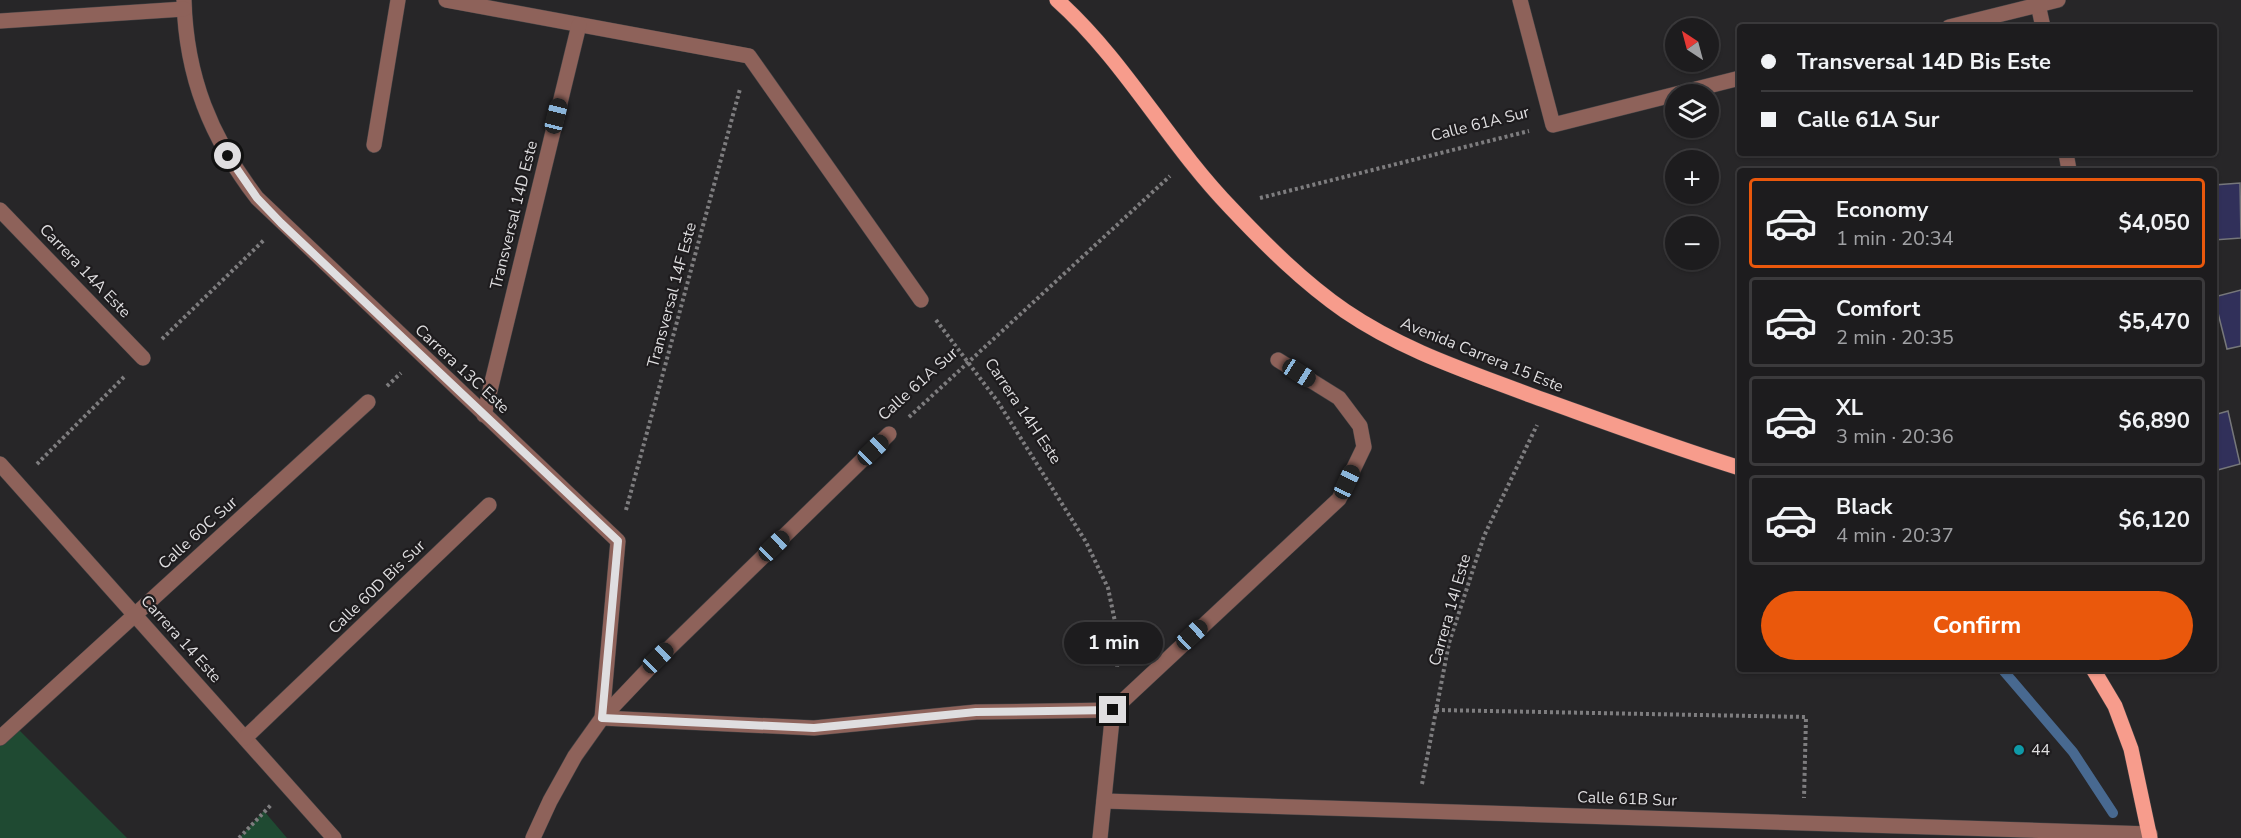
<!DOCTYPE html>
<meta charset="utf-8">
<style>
body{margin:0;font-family:"Nunito Sans",sans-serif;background:#2a292b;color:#f1f3f6;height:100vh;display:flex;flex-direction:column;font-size:22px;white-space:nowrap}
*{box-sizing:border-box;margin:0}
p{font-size:20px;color:#a0a1a4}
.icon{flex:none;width:33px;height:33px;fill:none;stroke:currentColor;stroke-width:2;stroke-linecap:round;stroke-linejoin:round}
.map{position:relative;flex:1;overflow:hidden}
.drawer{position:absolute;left:1737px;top:168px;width:480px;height:504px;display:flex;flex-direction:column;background:#1d1c1e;border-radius:6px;box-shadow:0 2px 4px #0004,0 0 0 2px #3b3a3c}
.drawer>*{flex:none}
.guide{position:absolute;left:1737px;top:24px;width:480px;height:132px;border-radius:6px;box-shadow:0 2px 4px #0004,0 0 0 2px #3b3a3c;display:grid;align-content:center;height:132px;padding:0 24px;background:#1d1c1e}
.needle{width:39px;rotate:324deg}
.tools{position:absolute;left:1665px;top:18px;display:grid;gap:12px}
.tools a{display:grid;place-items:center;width:54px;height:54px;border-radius:50%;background:#1d1c1e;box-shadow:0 2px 4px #0004,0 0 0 2px #3b3a3c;font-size:30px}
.end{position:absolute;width:27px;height:27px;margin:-14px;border:8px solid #dfdee0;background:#111;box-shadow:0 0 0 3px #111}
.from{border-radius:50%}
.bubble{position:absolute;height:42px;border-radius:21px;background:#1d1c1e;box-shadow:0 2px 4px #0004,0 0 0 2px #3b3a3c;font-size:20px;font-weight:700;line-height:42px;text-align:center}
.car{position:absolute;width:18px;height:36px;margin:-18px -9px;border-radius:8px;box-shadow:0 0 4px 2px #0007;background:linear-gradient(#222 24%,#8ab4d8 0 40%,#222 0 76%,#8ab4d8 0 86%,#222 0)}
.guide b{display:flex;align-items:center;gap:21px;height:57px;font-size:22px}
.guide b+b{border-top:2px solid #3b3a3c}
.guide i{width:15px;height:15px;background:#f1f3f6}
ul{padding:10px 0 0;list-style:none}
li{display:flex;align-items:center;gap:18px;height:90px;margin:0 12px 9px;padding:0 12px;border:3px solid #3b3a3c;border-radius:6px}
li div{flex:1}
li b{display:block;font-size:22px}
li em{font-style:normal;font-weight:700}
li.selected{border-color:#ea580c}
li>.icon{width:54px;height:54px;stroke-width:1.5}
.cta{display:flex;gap:12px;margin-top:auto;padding:12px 24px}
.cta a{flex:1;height:69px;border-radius:36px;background:#ea580c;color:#fff;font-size:24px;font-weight:700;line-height:69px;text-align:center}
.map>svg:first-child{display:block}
.green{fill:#1f4a32}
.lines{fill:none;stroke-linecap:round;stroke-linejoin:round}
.stream{stroke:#486990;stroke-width:10}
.building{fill:#31305a;stroke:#76777a;stroke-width:1.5}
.minor-casing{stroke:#444345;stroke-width:16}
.major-casing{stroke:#444345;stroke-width:16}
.path{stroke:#7e7d7f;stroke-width:4;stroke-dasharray:3 3;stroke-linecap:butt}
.minor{stroke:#8e625a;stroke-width:15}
.major{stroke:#f79c8c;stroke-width:15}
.route{stroke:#dfdee0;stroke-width:8}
.culture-dot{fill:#0f9aa8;stroke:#1e1c1e;stroke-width:2}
.labels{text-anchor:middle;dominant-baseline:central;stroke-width:4.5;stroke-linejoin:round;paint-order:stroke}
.street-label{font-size:16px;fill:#dfdee0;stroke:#1e1c1e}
.poi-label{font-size:16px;fill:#dfdee0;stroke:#1e1c1e;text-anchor:start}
</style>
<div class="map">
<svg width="2241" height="838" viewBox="0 0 2241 838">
<rect width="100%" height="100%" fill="#272628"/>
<g class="green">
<path d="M14,725l113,113h-127v-100z"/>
<path d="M264,811l23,27h-48z"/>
</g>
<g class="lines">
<path class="stream" d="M2002,669l71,83 40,61"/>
</g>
<g class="building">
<path d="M2240,183l1,55 -27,2v-55z"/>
<path d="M2241,290v56l-14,3 -13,-52z"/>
<path d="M2228,411l12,53 -26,7v-56z"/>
</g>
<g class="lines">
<g class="minor-casing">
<g id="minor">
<path d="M184,0c2,77 27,138 73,198l361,343 -16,177 212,10 162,-16 137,-2"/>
<path d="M446,0l303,56 172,244"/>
<path d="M1520,0l33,125 187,-47"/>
<path d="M2037,0l6,27"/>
<path d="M0,21l184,-12"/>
<path d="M1949,27l109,-27"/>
<path d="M374,145l24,-145"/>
<path d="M2066,153l3,17"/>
<path d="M0,210l143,148"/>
<path d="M484,415l95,-390"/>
<path d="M0,464l334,374"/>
<path d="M1113,710l226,-211 25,-52 -4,-21 -21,-28 -61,-38"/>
<path d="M0,738l368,-336"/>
<path d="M245,738l244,-233"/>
<path d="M1104,801l1046,33"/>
<path d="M533,838l17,-37 25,-45 27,-38 57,-60 230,-224"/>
<path d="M1100,838l13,-128"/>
</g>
</g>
<g class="major-casing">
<g id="major">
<path d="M1057,0c68,61 111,143 174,208 35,37 72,74 114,103 57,39 122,60 185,84 70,25 139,51 210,73"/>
<path d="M2093,669l22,37 16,43 19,89"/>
</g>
</g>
<g class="path">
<path d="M1260,198l269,-67"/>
<path d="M936,320l62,82 88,140 22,46 11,53 -2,27"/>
<path d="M162,339l102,-99"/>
<path d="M387,386l14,-13"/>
<path d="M909,417l261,-241"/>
<path d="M37,464l88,-88"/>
<path d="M626,510l114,-421"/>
<path d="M1436,710l370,7 -2,81"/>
<path d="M1422,784l27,-141 35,-107 53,-111"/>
<path d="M239,838l32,-33"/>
</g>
<use href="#minor" class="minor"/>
<use href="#major" class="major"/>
</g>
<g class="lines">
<path class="route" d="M228,156l29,42 24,25 337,318 -16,177 212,10 162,-16 137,-2"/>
</g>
<circle class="culture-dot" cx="2019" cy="750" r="6"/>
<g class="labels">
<g class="street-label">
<text transform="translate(1480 124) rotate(-14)">Calle 61A Sur</text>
<text transform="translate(514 215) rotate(-76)">Transversal 14D Este</text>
<text transform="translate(85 271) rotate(46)">Carrera 14A Este</text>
<text transform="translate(672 295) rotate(-75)">Transversal 14F Este</text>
<text transform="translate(1482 355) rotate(22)">Avenida Carrera 15 Este</text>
<text transform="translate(462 369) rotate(43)">Carrera 13C Este</text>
<text transform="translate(918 384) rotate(-42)">Calle 61A Sur</text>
<text transform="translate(1023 411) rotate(56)">Carrera 14H Este</text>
<text transform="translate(198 533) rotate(-42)">Calle 60C Sur</text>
<text transform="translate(377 587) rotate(-44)">Calle 60D Bis Sur</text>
<text transform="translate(1450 610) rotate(-74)">Carrera 14I Este</text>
<text transform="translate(181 639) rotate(48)">Carrera 14 Este</text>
<text transform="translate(1627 799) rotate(2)">Calle 61B Sur</text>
</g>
<g class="poi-label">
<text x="2031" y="750">44</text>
</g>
</g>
</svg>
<div class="tools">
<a><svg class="needle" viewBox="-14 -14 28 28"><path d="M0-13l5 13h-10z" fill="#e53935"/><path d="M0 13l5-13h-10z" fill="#a0a1a4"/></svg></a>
<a><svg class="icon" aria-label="layers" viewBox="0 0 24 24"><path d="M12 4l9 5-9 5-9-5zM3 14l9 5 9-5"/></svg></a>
<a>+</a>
<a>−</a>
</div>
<i class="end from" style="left:228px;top:156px"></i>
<i class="end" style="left:1113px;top:710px"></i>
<div class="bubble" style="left:1064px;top:622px;width:99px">1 min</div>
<i class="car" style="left:556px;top:116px;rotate:14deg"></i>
<i class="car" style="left:1299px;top:373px;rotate:122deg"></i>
<i class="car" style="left:873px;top:450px;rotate:46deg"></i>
<i class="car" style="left:1347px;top:482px;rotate:25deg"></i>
<i class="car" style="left:774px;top:546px;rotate:46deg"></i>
<i class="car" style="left:1192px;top:635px;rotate:47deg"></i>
<i class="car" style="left:658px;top:658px;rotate:46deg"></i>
<div class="guide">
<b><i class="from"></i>Transversal 14D Bis Este</b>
<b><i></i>Calle 61A Sur</b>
</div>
<section class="drawer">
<ul>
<li class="selected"><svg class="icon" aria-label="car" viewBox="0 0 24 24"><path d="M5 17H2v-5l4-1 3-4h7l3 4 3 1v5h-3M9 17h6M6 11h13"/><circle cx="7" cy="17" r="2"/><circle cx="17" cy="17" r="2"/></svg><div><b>Economy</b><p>1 min · 20:34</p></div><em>$4,050</em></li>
<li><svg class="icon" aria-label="car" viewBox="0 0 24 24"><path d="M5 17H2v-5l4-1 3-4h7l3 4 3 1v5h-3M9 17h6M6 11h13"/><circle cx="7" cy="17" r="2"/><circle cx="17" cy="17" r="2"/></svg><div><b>Comfort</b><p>2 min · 20:35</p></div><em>$5,470</em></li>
<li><svg class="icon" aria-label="car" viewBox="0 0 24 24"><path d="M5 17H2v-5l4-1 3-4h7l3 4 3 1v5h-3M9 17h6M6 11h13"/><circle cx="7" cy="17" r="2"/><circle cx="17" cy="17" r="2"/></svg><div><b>XL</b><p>3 min · 20:36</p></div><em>$6,890</em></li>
<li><svg class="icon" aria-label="car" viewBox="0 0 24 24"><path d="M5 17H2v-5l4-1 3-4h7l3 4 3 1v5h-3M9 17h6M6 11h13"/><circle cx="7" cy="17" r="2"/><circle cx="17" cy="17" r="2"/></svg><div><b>Black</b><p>4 min · 20:37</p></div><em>$6,120</em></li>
</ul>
<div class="cta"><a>Confirm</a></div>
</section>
</div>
